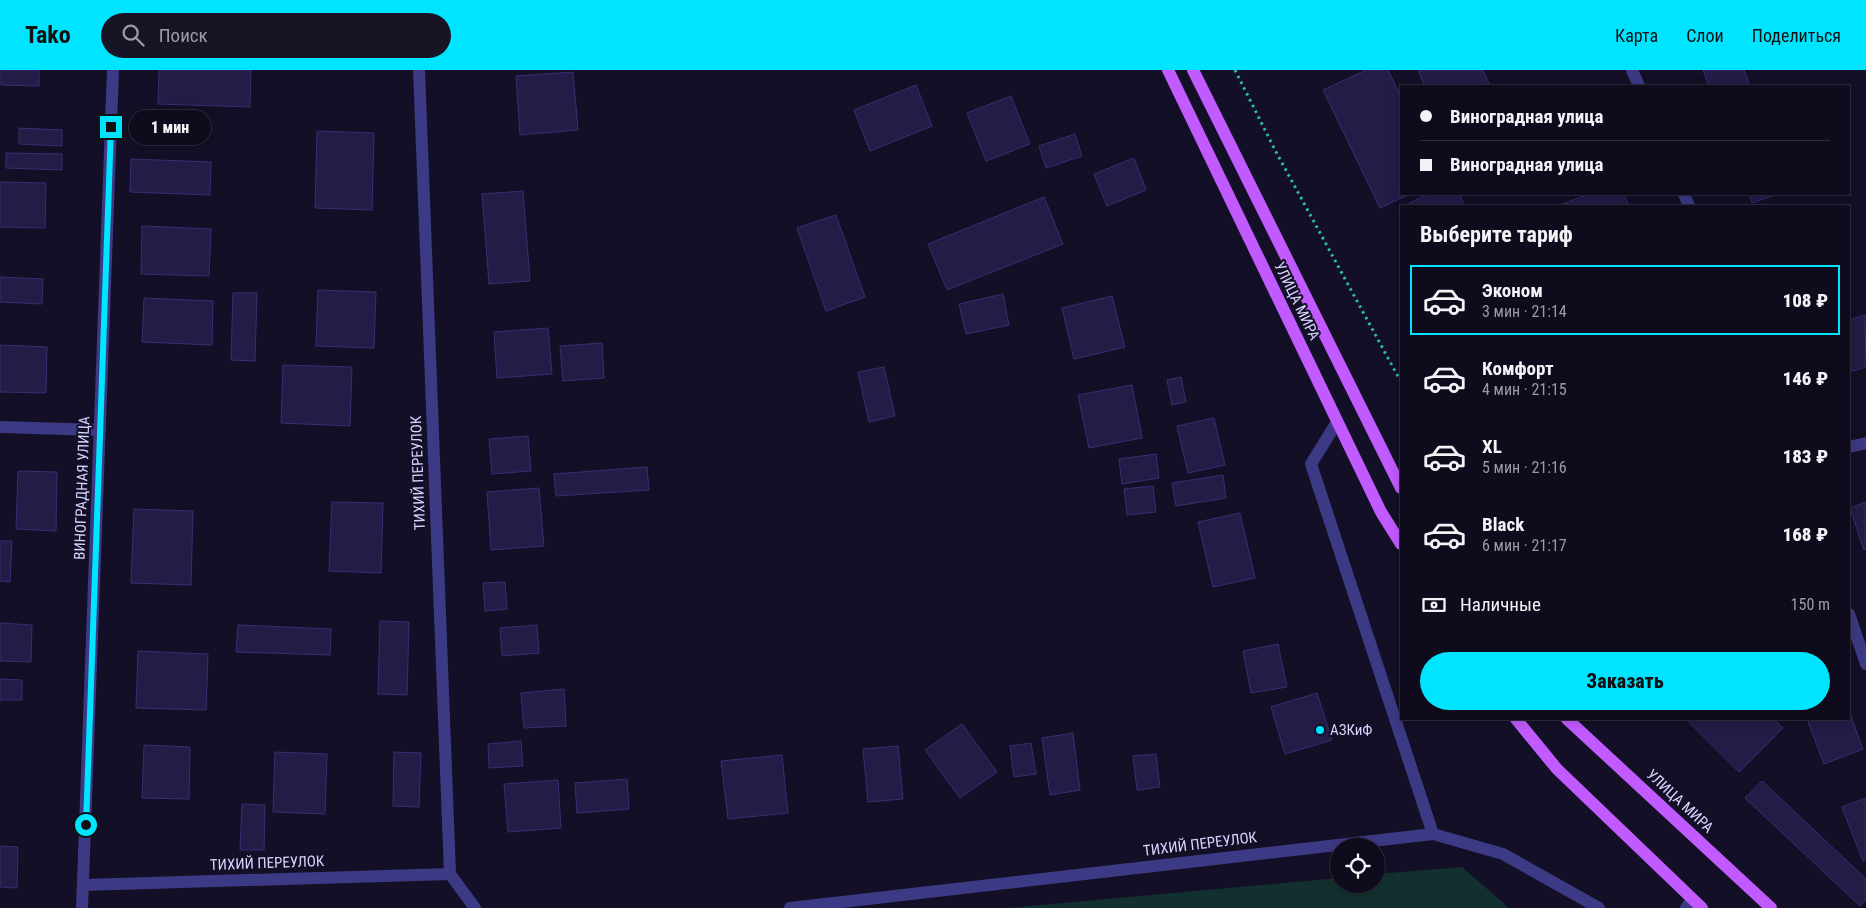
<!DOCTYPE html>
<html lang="ru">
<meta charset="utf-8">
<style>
body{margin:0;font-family:"Roboto Condensed",sans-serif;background:#171425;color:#f1f3f6;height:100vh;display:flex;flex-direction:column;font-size:19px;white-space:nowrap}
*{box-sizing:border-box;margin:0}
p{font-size:16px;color:#9b9ba3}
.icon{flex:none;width:28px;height:28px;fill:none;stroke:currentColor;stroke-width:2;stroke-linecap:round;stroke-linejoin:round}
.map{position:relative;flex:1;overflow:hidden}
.panel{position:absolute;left:1400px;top:135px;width:450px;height:515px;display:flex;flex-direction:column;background:#0e0b1c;border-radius:0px;box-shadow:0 2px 12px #0003,0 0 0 1px #2e2b3b}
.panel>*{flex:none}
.banner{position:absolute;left:1400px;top:15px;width:450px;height:110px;border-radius:0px;box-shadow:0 2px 12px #0003,0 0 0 1px #2e2b3b;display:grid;align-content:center;height:110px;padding:0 20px;background:#0e0b1c}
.fabs{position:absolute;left:1330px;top:768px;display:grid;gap:10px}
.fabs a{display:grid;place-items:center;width:55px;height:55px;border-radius:50%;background:#0e0b1c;box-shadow:0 2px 12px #0003,0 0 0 1px #2e2b3b;font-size:25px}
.end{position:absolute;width:22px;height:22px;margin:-11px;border:6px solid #00e5ff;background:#111;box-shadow:0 0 0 2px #111}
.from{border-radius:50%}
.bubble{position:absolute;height:35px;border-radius:18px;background:#0e0b1c;box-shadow:0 2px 12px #0003,0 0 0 1px #2e2b3b;font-size:16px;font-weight:800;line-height:35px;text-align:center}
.banner b{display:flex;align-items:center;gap:18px;height:48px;font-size:19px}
.banner b+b{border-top:1px solid #2e2b3b}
.banner i{width:12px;height:12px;background:#f1f3f6}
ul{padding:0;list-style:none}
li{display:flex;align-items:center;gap:15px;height:70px;margin:0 10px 8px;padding:0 10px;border:2px solid transparent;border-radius:0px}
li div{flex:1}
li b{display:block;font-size:19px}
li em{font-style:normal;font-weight:800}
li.current{border-color:#00e5ff}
li>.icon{width:45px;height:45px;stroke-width:1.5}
h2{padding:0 20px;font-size:22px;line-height:60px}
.pay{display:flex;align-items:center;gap:12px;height:55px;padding:0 20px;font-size:19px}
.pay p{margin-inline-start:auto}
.cta{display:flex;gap:10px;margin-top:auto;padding:10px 20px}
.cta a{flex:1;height:58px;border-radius:30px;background:#00e5ff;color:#111;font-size:20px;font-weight:800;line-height:58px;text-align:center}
header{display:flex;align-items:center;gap:30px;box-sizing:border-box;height:70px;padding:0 25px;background:#00e5ff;color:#111}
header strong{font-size:24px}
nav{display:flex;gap:28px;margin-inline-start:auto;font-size:18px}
.search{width:350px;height:45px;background:#171425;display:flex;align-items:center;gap:12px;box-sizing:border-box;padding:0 18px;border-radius:28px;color:#9b9ba3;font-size:19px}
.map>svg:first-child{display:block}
.green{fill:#12302f}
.building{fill:#241b47;stroke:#3b2d73}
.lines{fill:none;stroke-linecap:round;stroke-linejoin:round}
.path{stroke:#2fb8b0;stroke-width:3;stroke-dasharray:2.5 4;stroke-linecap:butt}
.service{stroke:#3d3a85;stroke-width:12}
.minor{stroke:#3d3a85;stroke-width:12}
.primary{stroke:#c25bff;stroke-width:12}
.route{stroke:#00e5ff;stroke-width:6}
.poi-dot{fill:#00e5ff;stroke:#130f26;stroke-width:2}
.labels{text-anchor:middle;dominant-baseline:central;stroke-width:4;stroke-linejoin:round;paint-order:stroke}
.street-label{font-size:15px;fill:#d9d4ff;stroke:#130f26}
.poi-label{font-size:15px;fill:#d9d4ff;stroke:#130f26;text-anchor:start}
</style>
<header>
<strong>Tako</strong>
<div class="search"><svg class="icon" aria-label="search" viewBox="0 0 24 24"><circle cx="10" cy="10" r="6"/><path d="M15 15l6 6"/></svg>Поиск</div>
<nav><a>Карта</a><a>Слои</a><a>Поделиться</a></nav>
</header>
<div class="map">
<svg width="1866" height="838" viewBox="0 0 1866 838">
<rect width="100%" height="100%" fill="#130f26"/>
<path class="green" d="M1462,797l47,41h-501l331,-30v6h37v-10z"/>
<g class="building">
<path d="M1,0h38v16l-38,-1z"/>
<path d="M159,0h92l-1,37 -92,-3z"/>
<path d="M1366,0h22l13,27v97h9l-30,14 -57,-118z"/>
<path d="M1422,0h61l7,16h-65l-7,-15z"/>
<path d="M1703,0h41l6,16h-41z"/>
<path d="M573,2l5,58 -58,5 -4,-59z"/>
<path d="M916,15l16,41 -62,25 -16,-41z"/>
<path d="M1011,26l19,48 -44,17 -19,-48z"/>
<path d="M19,58l43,2v16l-43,-2z"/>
<path d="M317,61l57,2 -2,77 -57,-2z"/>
<path d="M1075,64l7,22 -36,12 -7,-22z"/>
<path d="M6,83l56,1v16l-56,-2z"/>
<path d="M1134,88l12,32 -39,16 -13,-32z"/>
<path d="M131,89l80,3 -1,33 -80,-3z"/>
<path d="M0,112l46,1 -1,45 -45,-1z"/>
<path d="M523,121l7,90 -41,3 -7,-90z"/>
<path d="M1429,124h30l6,12h-54l-2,-3z"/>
<path d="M1588,124h36l5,12h-71z"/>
<path d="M1749,124h29l-26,9z"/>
<path d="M1044,127l19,47 -116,46 -19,-46z"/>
<path d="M836,145l29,82 -39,14 -29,-83z"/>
<path d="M142,156l69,3 -2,47 -68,-2z"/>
<path d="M0,207l43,2 -1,25 -42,-2z"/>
<path d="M318,220l58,2 -2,56 -58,-2z"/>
<path d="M233,223h24l-2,68 -24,-1z"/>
<path d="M1003,224l6,31 -43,9 -7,-30z"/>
<path d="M1112,226l13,51 -51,12 -12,-51z"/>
<path d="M144,228l69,3 -1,44 -70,-3z"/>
<path d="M1865,245l1,52 -17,5v-52z"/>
<path d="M548,258l4,46 -55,4 -3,-46z"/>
<path d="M602,273l2,35 -41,3 -3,-35z"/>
<path d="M0,275l47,2 -1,46 -46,-1z"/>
<path d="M283,295l69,2 -2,59 -69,-3z"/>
<path d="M884,297l11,49 -26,6 -11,-50z"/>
<path d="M1181,307l5,25 -14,3 -5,-25z"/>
<path d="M1132,315l10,53 -53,10 -11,-53z"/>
<path d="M1214,348l11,47 -37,8 -11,-47z"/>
<path d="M528,366l3,35 -39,3 -3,-35z"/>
<path d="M1156,384l3,24 -37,6 -3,-25z"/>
<path d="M647,397l2,23 -93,6 -2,-22z"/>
<path d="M18,401l39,1 -1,59 -40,-2z"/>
<path d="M1223,405l3,23 -50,8 -4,-23z"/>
<path d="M1153,416l3,26 -29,3 -3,-26z"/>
<path d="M539,418l5,58 -53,4 -4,-58z"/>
<path d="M332,432l51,1 -2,70 -52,-2z"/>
<path d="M1866,432v47l-2,1 -14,-42z"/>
<path d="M134,439l59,2 -2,74 -60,-2z"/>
<path d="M1240,443l15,65 -42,9 -15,-65z"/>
<path d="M0,471h12l-2,41 -10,-1z"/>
<path d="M505,512l2,27 -22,2 -2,-28z"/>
<path d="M380,551l29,1 -2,73 -29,-1z"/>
<path d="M0,553l32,2 -1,37 -31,-1z"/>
<path d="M238,555l93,4 -1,26 -94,-3z"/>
<path d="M537,555l2,28 -37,3 -2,-28z"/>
<path d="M1278,574l9,43 -36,6 -8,-42z"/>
<path d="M138,581l70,3 -2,56 -70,-2z"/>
<path d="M0,609l22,1v20h-22z"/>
<path d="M564,619l2,37 -42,2 -3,-35z"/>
<path d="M1317,623l15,47 -47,14 -14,-47z"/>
<path d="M1849,641l14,38 -39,15 -17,-45h42z"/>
<path d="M1686,649h88l9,9 -44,44z"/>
<path d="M962,654l35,48 -37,26 -35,-48z"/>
<path d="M1073,663l7,57 -30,5 -8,-57z"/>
<path d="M521,671l2,25 -34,2 -1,-24z"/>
<path d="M1031,673l5,31 -22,3 -4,-31z"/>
<path d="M144,675l46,2 -1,52 -47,-1z"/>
<path d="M898,676l5,53 -35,3 -5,-53z"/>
<path d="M275,682l52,2 -2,60 -52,-2z"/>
<path d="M394,682l27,1 -2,54 -26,-1z"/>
<path d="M1156,684l4,33 -23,3 -4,-34z"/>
<path d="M782,685l6,58 -60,6 -7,-58z"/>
<path d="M627,709l2,30 -52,4 -2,-30z"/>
<path d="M558,710l3,48 -53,4 -4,-48z"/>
<path d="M1762,711l104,98v21l-6,6 -115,-108z"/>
<path d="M1866,728v61l-3,2 -21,-54z"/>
<path d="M242,734l23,1 -1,45h-24z"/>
<path d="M0,776l18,1 -1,41 -17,-1z"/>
</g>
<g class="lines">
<path class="path" d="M1235,0l40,80 126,232"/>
<path class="service" d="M1337,352l-26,42 122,370"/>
<g class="minor">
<path d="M419,0l31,804 25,34"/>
<path d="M1632,0l7,16"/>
<path d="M1684,124l5,12"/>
<path d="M0,357l100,3"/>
<path d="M1849,377l17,-4"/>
<path d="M1849,544l17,50"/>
<path d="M84,815l366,-11"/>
<path d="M82,838l31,-838"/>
<path d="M790,838l643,-74 70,20 96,54"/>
<path d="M1686,838l6,-9"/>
</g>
<g class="primary">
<path d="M1168,0l213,442 20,32"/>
<path d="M1193,0l208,418"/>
<path d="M1516,649l41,50 145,139"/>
<path d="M1567,649l204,189"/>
</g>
</g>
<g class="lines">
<path class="route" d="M86,755l25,-698"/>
</g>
<circle class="poi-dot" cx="1320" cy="660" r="5"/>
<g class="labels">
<g class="street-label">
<text transform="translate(1297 231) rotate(64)">УЛИЦА МИРА</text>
<text transform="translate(418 403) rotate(-92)">ТИХИЙ ПЕРЕУЛОК</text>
<text transform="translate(82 418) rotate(-88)">ВИНОГРАДНАЯ УЛИЦА</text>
<text transform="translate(1680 731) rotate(43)">УЛИЦА МИРА</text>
<text transform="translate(1200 774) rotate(-7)">ТИХИЙ ПЕРЕУЛОК</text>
<text transform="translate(267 793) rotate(-2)">ТИХИЙ ПЕРЕУЛОК</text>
</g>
<g class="poi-label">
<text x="1330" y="660">АЗКиФ</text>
</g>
</g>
</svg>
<div class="fabs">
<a><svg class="icon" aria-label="locate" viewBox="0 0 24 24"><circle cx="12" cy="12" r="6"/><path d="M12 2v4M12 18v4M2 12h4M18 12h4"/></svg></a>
</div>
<i class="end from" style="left:86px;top:755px"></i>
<i class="end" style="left:111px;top:57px"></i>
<div class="bubble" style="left:129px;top:40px;width:82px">1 мин</div>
<div class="banner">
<b><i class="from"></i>Виноградная улица</b>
<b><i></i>Виноградная улица</b>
</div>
<section class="panel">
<h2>Выберите тариф</h2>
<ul>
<li class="current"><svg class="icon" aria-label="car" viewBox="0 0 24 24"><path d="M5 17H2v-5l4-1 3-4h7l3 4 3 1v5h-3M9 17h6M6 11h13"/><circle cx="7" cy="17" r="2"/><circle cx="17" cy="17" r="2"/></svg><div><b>Эконом</b><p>3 мин · 21:14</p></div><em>108 ₽</em></li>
<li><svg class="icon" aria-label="car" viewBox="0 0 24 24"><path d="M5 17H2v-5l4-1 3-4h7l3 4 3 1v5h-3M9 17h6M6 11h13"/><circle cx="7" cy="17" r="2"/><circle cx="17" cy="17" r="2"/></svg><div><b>Комфорт</b><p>4 мин · 21:15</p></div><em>146 ₽</em></li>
<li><svg class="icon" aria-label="car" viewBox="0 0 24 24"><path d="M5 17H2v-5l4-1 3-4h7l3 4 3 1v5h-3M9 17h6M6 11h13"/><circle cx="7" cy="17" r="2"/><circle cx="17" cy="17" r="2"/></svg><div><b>XL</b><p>5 мин · 21:16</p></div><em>183 ₽</em></li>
<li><svg class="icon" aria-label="car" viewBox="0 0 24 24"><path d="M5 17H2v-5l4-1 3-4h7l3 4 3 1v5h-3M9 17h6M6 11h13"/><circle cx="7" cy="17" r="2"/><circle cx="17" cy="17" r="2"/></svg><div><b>Black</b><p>6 мин · 21:17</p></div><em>168 ₽</em></li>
</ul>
<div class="pay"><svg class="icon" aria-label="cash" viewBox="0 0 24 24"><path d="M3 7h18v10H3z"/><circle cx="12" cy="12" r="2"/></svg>Наличные<p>150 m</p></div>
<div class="cta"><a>Заказать</a></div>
</section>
</div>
